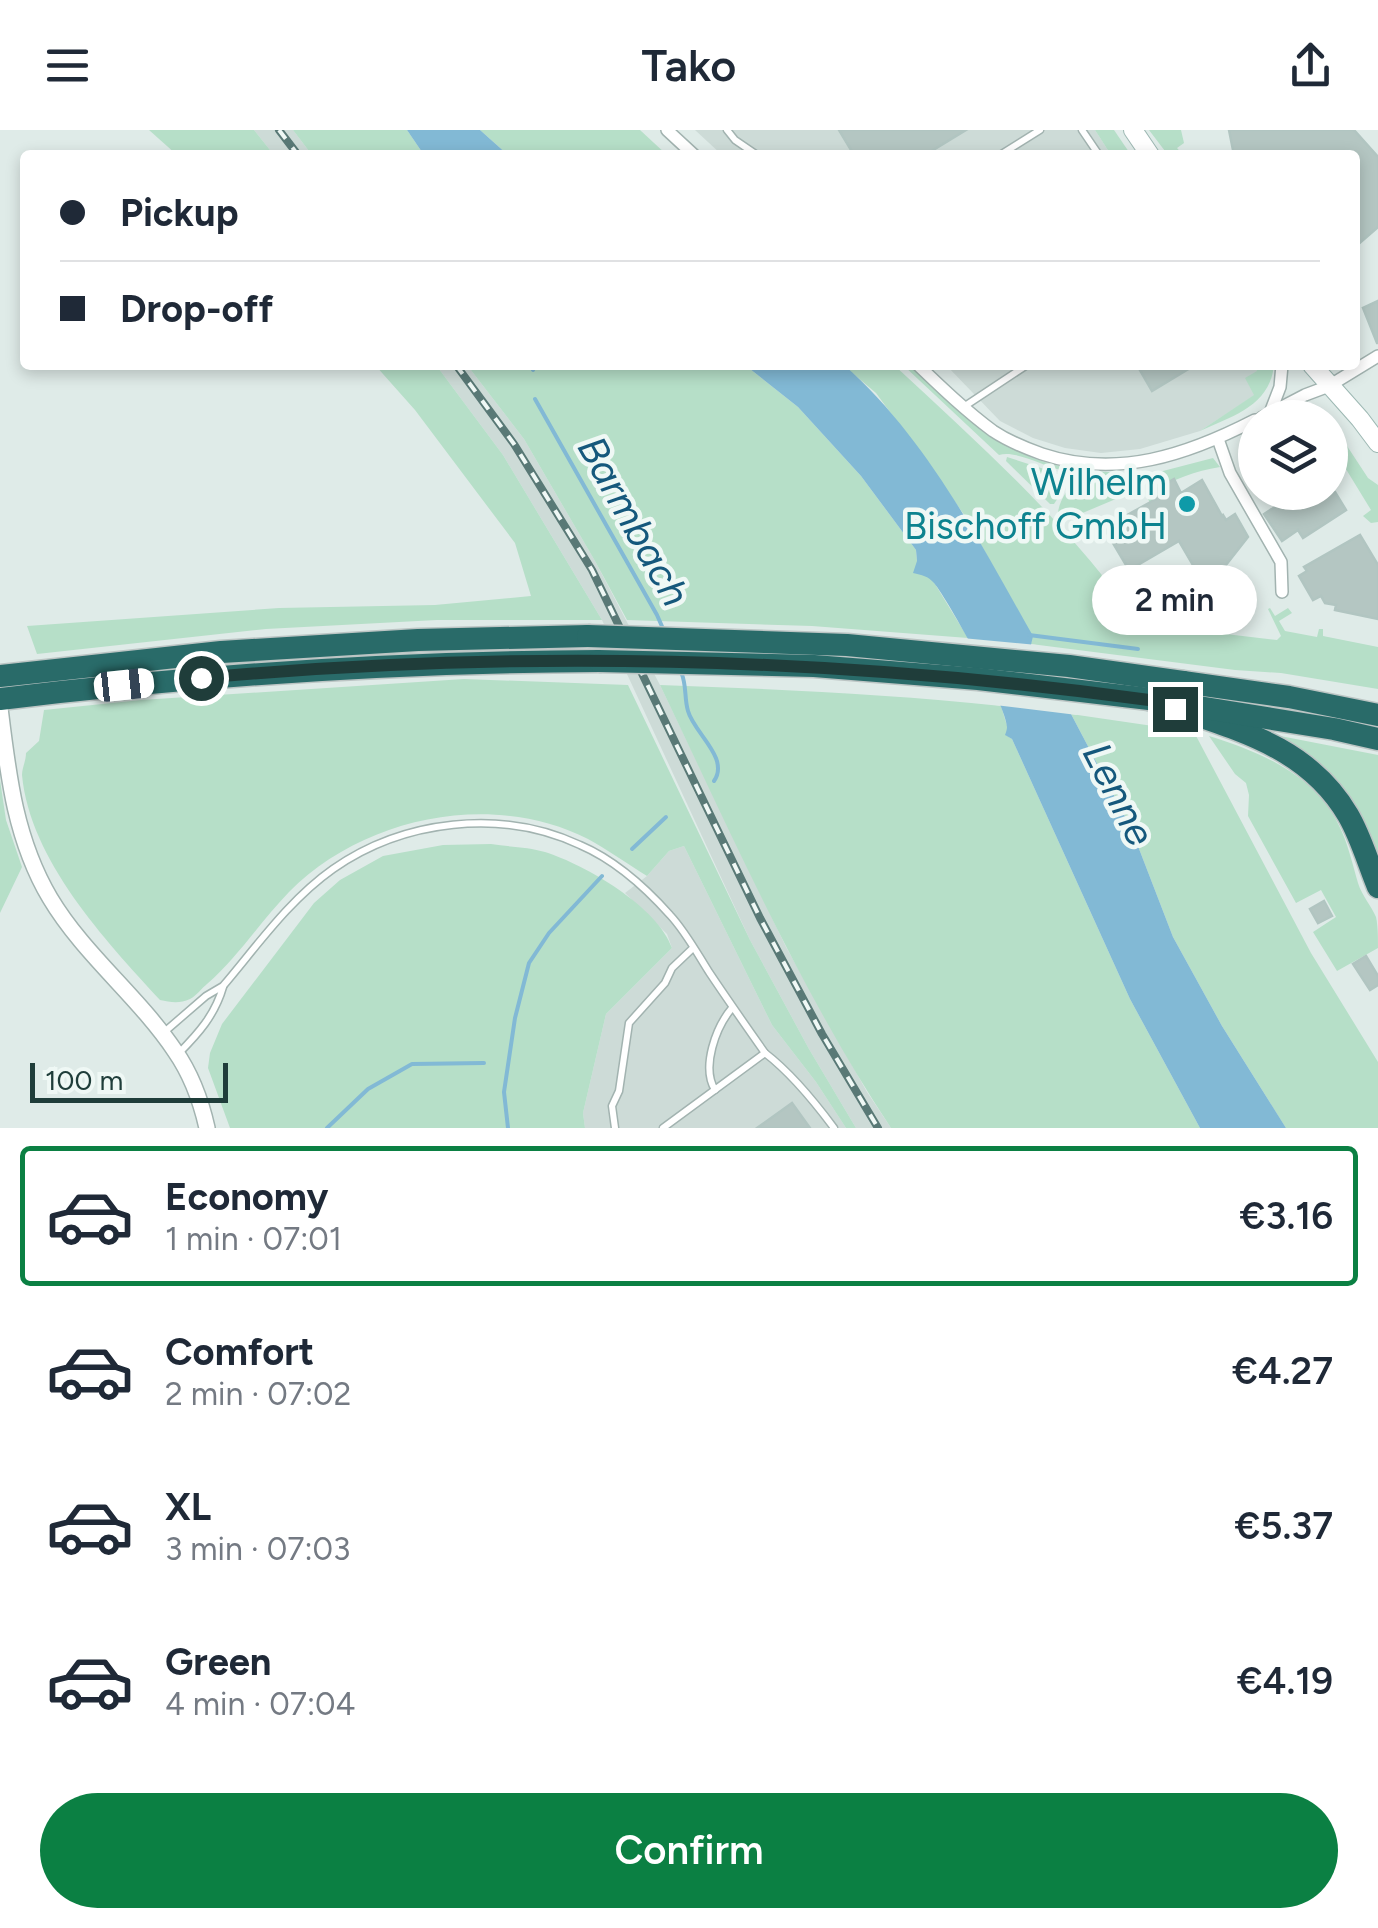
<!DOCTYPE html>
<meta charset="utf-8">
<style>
body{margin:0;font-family:Figtree,sans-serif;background:#f6f6f7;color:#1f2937;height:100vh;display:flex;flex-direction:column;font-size:38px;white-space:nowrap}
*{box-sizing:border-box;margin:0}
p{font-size:32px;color:#747a83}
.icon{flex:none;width:55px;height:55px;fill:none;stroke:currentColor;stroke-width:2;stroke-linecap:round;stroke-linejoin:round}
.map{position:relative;height:998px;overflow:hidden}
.details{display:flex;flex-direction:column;background:#fff;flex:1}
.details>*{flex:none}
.banner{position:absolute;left:20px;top:20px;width:1340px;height:220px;border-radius:10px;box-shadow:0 5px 15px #0003;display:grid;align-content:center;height:220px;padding:0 40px;background:#fff}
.buttons{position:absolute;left:1238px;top:270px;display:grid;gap:20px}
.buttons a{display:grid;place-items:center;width:110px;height:110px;border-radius:50%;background:#fff;box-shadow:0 5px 15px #0003;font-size:50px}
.scale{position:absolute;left:30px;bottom:25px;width:198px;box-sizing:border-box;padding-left:10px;border:5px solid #1f3d3a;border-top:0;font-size:28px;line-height:35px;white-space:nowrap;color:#1f3d3a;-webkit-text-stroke:8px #eff8f5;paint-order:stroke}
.end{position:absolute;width:45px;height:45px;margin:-22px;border:12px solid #1f3d3a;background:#fff;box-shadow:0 0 0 5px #fff}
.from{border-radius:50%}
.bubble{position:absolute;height:70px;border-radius:35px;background:#fff;box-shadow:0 5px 15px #0003;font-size:32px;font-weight:600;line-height:70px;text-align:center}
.car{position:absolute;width:30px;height:60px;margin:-30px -15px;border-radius:12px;box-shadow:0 0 8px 2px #0007;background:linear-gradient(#fff 24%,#345 0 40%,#fff 0 76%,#345 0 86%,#fff 0)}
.banner b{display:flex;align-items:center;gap:35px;height:95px;font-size:38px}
.banner b+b{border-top:2px solid #e0e1e3}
.banner i{width:25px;height:25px;background:#1f2937}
ul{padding:18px 0 0;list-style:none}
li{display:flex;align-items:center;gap:30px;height:140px;margin:0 20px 15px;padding:0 20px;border:5px solid transparent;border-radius:10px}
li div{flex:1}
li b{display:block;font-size:38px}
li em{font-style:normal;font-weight:600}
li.selected{border-color:#0b8043}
li>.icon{width:90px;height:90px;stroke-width:1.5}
.button{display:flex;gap:20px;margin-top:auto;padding:20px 40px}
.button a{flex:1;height:115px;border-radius:60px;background:#0b8043;color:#fff;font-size:40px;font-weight:600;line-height:115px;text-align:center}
header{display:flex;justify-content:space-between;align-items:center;height:130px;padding:0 40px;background:#fff;font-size:45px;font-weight:600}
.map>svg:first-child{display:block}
.built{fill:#cddbd7}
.green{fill:#b6dfc8}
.water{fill:#82b9d5}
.pier{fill:#dfebe8}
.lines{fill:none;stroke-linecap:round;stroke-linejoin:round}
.stream{stroke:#82b9d5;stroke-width:4}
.building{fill:#b4c6c2;stroke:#b1c5c1;stroke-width:2.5}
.service-casing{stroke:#a2b3b0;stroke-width:9}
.minor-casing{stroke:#a2b3b0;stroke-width:14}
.tertiary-casing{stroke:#a2b3b0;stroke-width:18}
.secondary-casing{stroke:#9db8b3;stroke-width:20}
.motorway-casing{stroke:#bcc5c4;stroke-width:25}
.service{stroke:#fff;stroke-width:6}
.minor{stroke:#fff;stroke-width:11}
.tertiary{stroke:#fff;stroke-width:15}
.secondary{stroke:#fff;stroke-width:18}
.motorway{stroke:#296b69;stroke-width:22}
.rail-casing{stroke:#597976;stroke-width:8}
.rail{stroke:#eff8f5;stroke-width:4;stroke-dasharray:11;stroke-linecap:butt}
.motorway-bridge-casing{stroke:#bcc5c4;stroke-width:25;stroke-linecap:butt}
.motorway-bridge{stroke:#296b69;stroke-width:22}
.route{stroke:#1f3d3a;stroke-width:12}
.culture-dot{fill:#0f9aa8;stroke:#eff8f5;stroke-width:4}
.labels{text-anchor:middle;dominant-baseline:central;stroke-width:9;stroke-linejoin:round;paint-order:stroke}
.culture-label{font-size:38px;fill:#0d838f;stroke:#eff8f5;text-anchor:end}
.water-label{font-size:40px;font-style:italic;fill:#15587c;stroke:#eff8f5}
</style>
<header><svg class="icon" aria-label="menu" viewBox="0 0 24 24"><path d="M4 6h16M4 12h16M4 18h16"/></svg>Tako<svg class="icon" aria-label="share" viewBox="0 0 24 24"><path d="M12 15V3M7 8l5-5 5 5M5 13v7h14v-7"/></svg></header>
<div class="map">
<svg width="1378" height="998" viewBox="0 0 1378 998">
<rect width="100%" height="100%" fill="#dfebe8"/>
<g class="built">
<path d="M254,0h39l19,25h-38z"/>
<path d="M695,0h400l16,25h-389z"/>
<path d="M436,235h31l57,74 71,122 65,124 126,262 81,145 24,36h-35l-47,-79 -59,-109 -148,-320 -99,-165z"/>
<path d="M946,235h308l3,5 -2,25 -55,36 -60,18 -39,4 -36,-5 -32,-10 -33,-17z"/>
<path d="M684,716l88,179 44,57 30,46h-261l-2,-15 23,-99 66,-66 -5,-14 -42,-41 22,-17 22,-25z"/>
</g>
<g class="green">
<path d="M149,0h105l20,25h-97z"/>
<path d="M293,0h114l17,25h-112z"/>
<path d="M480,0h160l27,25h-159z"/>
<path d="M1095,0h19l17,25h-20z"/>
<path d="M1149,0h32l3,13 -7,5 6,7h-15z"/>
<path d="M375,235h61l67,90 99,165h-165l-171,9 -229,25 -10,-28 252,-18 156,-3 96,-9 -16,-53 -100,-133z"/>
<path d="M467,235h278l53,42 63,69 55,74 1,11 18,23 33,54 -156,-12 -185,-6 -32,-59 -71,-122z"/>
<path d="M843,235h51c87,81 172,156 241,254l57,11 85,10 4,-4 -13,-27 2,-1 5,8 13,-8 4,5 -13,8 6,10 32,6 2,-8h4v7l55,11v42l-97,-16 -46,-3 -204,-26 1,-8 -67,-120 -39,-55 -50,-68z"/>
<path d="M903,235h6c67,63 111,108 209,107l-1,3c-19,1 -38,0 -56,-5 -18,-4 -45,-20 -62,-15z"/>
<path d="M1254,235h20c-4,41 -41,51 -74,66l54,-36 -9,-17 12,-7z"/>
<path d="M1330,290l38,58 10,7v37l-7,1 -8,-7 8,-6 -41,-67z"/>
<path d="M1007,327l62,20v4l-15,23h-4l-44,-43z"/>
<path d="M1213,328l7,9c-25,4 -46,12 -68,25l26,49 -5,2 -37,-65z"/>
<path d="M1081,348l42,1 7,14 -64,27 -8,-8c2,-13 11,-27 23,-34z"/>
<path d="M464,549l164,6 122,255 59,109 47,79h-10l-30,-46 -44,-57 -88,-179 -15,5 -22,25c-19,-12 -39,-26 -59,-37 -96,-49 -225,-22 -299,53 -29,30 -51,65 -82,92 -5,4 -11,12 -17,15 -11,5 -20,3 -30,1 -55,-60 -130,-140 -138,-225 0,-7 4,-14 4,-22l13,-12 5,-31 97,-10z"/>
<path d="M660,555c114,4 227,9 341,21l7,23 -2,6 6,4 118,260 70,129h-309c-92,-139 -159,-293 -231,-443z"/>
<path d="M1071,584l123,18 117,221 67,109v66h-92l-2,-3 -62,-99 -49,-89 -42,-109z"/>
<path d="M1255,601l123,24v111l-17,-40z"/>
<path d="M1209,606c54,17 110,40 133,96 7,16 11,34 16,51 4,13 13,22 18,34 2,9 2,21 2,31l-41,23 -24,-39 23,-15 -15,-27 -25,13 -48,-87 1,-21 -3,-12 -11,-9z"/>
<path d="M0,650l6,40 16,47 -22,46z"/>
<path d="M491,714c18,3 38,3 54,8 41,13 113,55 127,96l-66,66 -23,99 2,15h-355l-22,-60 2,-15 12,-29 92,-121 26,-23 43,-24 60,-11z"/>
</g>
<g class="water">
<path d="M407,0h73l28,25h-84z"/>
<path d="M745,235h99c83,73 135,176 189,271l-2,9 40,69 60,114 42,109 49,89 64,102h-86l-70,-129 -118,-260 -7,-4c1,-3 2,-5 2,-8 0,-20 -58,-126 -73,-144 -6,-7 -12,-8 -21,-10l4,-12 -1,-11 -55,-74 -63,-69z"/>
</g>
<path class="pier" d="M962,508l75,7 40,70 -82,-10z"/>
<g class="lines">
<g class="stream">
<path d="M533,240l2,-5"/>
<path d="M535,269l122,216 7,16"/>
<path d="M1029,505l109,14"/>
<path d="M681,542c6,13 3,26 7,39 6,22 42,47 26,70"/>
<path d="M632,719l34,-32"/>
<path d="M327,998l41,-39 44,-25 72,-1"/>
<path d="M508,998l-4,-36 11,-74 14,-55 20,-30 53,-57"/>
</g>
</g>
<g class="building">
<path d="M839,0h127l-41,25h-71z"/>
<path d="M1229,0h125l24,27v70l-23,20v-92h-121z"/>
<path d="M1378,171v42h-1l-14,-35z"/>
<path d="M1137,235h58l-43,26z"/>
<path d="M1174,349l7,14 21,-13 20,36 1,-1 3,5 9,-6 13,23 -26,33 7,6 -6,8 -21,11 -8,-14 6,-4 -21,-36 -50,29 -25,-42 52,-29 -4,-7z"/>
<path d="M1270,362h65l11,18 -43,28 -5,-8 -16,11 -18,-27 14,-9z"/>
<path d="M1360,405l18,30v54l-43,-9 1,-5 -11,-2 -4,-7 -8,4 -14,-24 8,-5 -3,-4z"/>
<path d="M1324,771l8,15 -14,7 -8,-14z"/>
<path d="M1366,826l12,20v9l-8,5 -17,-26z"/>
<path d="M792,973l18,25h-53z"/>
</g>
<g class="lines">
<g class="service-casing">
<g id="service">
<path d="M727,0l8,10 22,15"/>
<path d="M1082,0l17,25"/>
<path d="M1000,25l40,-25"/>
<path d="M965,276l62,-41"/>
<path d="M162,904l44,-38 17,-10c34,-40 66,-86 110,-117 70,-49 168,-61 247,-24 35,15 65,42 90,70 15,16 27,38 39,57 18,27 37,54 56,81 26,20 49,48 69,75"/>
<path d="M178,924c20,-20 37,-39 45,-67"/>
<path d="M715,960c-14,-23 1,-63 17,-82"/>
<path d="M615,998l-3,-22 7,-15 10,-68 36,-40 7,-15 21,-20"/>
<path d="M663,998l102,-75"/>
</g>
</g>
<g class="minor-casing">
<g id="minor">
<path d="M667,0l27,25"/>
<path d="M918,235c24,23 48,46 75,66 15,10 32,17 49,23 75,25 145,1 213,-34"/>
<path d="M1270,283l10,-26 2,-22"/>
<path d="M1261,288l44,-23 24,-9 49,-30"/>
<path d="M1218,309l12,34 51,89 1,30"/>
</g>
</g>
<g class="tertiary-casing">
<path id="tertiary" d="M0,578c8,66 15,131 50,190 34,57 88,98 125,153 16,23 26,50 32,77"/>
</g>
<g class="secondary-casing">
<g id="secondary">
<path d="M1133,0l17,25"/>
<path d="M1312,235l48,54 18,24"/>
</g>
</g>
<g class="motorway-casing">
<g id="motorway">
<path d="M0,546l221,-24 197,-12 170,-4"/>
<path d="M1183,552l106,15 89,18"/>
<path d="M0,569c199,-24 398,-37 599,-38"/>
<path d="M1149,569c75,28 155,41 199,116 13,22 20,48 30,72"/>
<path d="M1199,577l135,22 44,10"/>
</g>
</g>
<use href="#service" class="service"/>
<use href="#minor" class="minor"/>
<use href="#tertiary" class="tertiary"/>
<use href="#secondary" class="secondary"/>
<use href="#motorway" class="motorway"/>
<g class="rail-casing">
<g id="rail">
<path d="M279,0l19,25"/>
<path d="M456,235l58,79 78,126 168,348 62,116 56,94"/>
</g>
</g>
<use href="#rail" class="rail"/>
<g class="motorway-bridge-casing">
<g id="motorway-bridge">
<path d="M588,506l259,9 222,21 114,16"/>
<path d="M599,531l215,5 164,13 171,20"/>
</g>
</g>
<use href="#motorway-bridge" class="motorway-bridge"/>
</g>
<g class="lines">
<path class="route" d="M201,548c316,-29 634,-21 948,22l26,9"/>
</g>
<circle class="culture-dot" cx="1187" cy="374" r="10"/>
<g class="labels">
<g class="culture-label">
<text x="1167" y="352">Wilhelm<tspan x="1167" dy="44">Bischoff GmbH</tspan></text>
</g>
<g class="water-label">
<text transform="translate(634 391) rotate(61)">Barmbach</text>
<text transform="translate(1119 664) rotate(63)">Lenne</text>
</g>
</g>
</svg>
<div class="buttons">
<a><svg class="icon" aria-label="layers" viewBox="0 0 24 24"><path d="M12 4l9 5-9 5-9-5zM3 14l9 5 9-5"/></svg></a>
</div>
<div class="scale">100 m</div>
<i class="end from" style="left:201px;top:548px"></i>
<i class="end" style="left:1175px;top:579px"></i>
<div class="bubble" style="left:1092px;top:435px;width:165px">2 min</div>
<i class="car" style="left:124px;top:555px;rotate:84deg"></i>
<div class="banner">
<b><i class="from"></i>Pickup</b>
<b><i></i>Drop-off</b>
</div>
</div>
<section class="details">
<ul>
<li class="selected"><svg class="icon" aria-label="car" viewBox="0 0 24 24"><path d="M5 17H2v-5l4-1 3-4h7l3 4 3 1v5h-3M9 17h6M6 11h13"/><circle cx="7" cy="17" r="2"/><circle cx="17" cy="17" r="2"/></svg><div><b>Economy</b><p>1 min · 07:01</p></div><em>€3.16</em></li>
<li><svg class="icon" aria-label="car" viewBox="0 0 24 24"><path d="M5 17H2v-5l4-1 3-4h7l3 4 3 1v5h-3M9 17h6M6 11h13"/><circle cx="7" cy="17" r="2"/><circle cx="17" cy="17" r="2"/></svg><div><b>Comfort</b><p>2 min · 07:02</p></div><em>€4.27</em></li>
<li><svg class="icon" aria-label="car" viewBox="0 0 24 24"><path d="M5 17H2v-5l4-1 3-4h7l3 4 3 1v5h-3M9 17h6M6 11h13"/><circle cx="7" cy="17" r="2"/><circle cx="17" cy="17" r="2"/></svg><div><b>XL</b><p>3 min · 07:03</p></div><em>€5.37</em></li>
<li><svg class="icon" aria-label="car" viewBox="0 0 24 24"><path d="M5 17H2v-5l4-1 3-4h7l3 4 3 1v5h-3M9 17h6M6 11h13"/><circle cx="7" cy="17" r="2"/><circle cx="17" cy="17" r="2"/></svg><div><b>Green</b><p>4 min · 07:04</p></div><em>€4.19</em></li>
</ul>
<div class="button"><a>Confirm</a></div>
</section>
